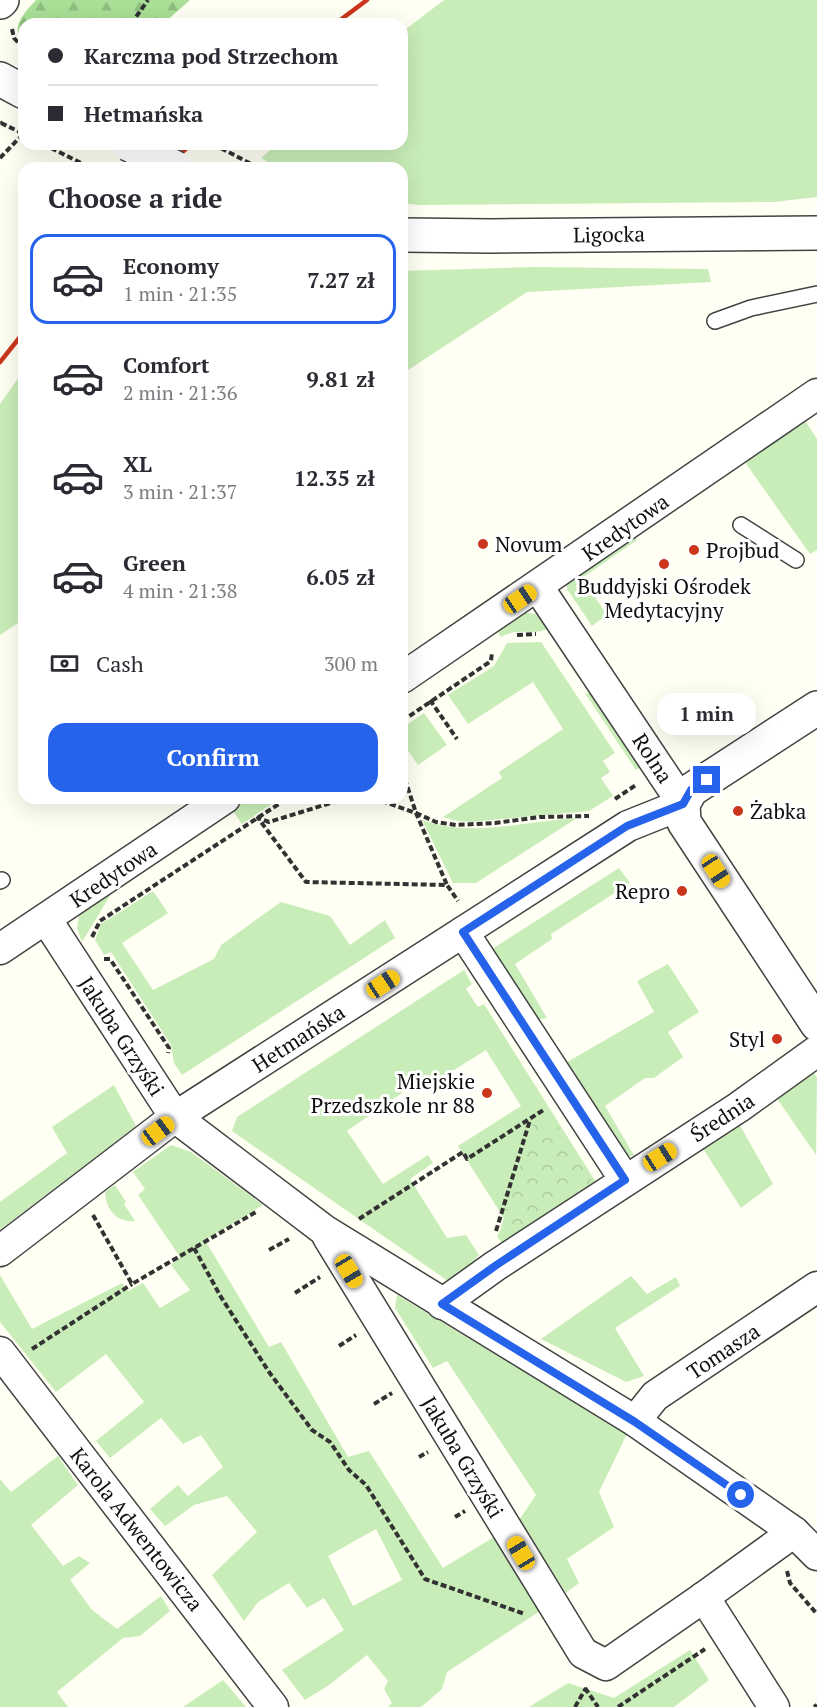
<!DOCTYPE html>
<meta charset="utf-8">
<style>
body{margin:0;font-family:"PT Serif",serif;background:#f2f2f3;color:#2b2b33;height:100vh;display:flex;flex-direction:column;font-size:22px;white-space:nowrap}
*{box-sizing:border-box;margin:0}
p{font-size:20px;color:#7c7c81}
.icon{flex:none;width:33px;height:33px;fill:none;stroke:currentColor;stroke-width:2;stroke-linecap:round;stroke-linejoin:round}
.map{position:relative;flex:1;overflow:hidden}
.drawer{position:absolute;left:18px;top:162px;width:390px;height:642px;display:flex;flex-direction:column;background:#fff;border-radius:18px;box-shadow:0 6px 24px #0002}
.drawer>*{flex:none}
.banner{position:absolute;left:18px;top:18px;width:390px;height:132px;border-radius:18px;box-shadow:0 6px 24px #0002;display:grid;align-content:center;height:132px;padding:0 30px;background:#fff}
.end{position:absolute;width:27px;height:27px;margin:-14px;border:8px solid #2563eb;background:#fff;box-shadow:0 0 0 3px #fff}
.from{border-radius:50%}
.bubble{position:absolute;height:42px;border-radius:18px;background:#fff;box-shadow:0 6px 24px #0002;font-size:20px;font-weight:700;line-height:42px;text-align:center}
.car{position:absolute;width:18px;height:36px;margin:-18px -9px;border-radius:8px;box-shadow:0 0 4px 2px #0007;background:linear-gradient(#f5c518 24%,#345 0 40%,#f5c518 0 76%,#345 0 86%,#f5c518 0)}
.banner b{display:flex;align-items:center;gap:21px;height:57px;font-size:22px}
.banner b+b{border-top:2px solid #e1e1e2}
.banner i{width:15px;height:15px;background:#2b2b33}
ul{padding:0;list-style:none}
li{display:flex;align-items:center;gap:18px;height:90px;margin:0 12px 9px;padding:0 18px;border:3px solid transparent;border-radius:18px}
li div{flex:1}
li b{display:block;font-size:22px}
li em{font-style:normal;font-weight:700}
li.active{border-color:#2563eb}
li>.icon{width:54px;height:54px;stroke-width:1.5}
h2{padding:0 30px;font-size:27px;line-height:72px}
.pay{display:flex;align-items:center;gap:15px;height:66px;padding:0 30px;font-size:22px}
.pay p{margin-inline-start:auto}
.button{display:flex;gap:12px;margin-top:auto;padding:12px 30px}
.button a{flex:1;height:69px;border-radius:18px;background:#2563eb;color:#fff;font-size:24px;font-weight:700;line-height:69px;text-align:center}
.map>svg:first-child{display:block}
.grass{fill:#c9edb8;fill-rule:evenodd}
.forest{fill:url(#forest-firs)}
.park{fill:url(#park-crowns)}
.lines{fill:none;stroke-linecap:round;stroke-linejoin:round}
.service-casing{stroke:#434343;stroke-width:18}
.minor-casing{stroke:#434343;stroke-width:33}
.tertiary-casing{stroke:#434343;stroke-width:36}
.path{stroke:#323232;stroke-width:4;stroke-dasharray:6 3;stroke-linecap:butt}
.service{stroke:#fff;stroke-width:15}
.minor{stroke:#fff;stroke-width:30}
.tertiary{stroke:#fff;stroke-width:33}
.rail{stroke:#cb361c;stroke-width:4.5}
.tertiary-bridge-casing{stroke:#434343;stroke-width:36;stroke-linecap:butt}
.path-bridge{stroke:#323232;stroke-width:4;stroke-dasharray:6 3;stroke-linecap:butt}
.tertiary-bridge{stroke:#fff;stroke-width:33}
.route{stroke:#2563eb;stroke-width:8}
.poi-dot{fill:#cb361c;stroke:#fff;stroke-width:2}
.labels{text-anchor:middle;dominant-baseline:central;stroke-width:6;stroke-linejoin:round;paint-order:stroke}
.street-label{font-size:21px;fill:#101010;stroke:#fff}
.poi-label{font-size:21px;fill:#101010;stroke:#fff;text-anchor:start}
</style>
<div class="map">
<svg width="817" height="1707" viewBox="0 0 817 1707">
<defs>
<pattern id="forest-firs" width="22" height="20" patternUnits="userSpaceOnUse" patternTransform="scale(1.5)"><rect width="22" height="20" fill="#a9df96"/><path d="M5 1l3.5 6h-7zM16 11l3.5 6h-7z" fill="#90be80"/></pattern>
<pattern id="park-crowns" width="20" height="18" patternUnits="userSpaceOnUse" patternTransform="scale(1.5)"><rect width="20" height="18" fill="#c9edb8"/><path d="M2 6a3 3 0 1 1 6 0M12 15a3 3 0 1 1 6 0" fill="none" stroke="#acca9d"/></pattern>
</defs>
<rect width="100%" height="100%" fill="#fffff3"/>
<g class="grass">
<path d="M444,0h373v197l-43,5 -355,3 -17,-2v-35h-124l-17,-10 16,-14h125v-112z"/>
<path d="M533,267l175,2 3,13 -184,10 -125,82v-103z"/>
<path d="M24,370v249l-24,16v-231z"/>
<path d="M806,422l11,17v111l-7,4 -66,-93z"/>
<path d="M635,536l2,4 -55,38 25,37 -15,11 -25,-37v-5l4,-6z"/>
<path d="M525,612l15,3 13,11c-18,12 -34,0 -52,11l-6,-10z"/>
<path d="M541,642l74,111 -12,8 7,11 -9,6 12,18 -24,15 -119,11 -12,-1 -15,-4 59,-39 -3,-6 64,-43 -30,-47 -65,42 -20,-29 46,-29 13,-23z"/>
<path d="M585,693l13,1 47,70 -9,6z"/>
<path d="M424,713l23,32 -29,20 -16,-23v-14z"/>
<path d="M240,798h40l-38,26 -13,-19z"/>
<path d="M577,818l-101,65h-23l-31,-63c50,18 104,1 155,-2z"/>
<path d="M619,868l11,15 -79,51 1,5 -37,25 32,54 -12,2 -46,-69z"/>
<path d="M125,871l-43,71 -5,-14 3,-17z"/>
<path d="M153,891l15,22 -46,30 31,47 61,-31 7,-14 60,-43 49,14 20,29 35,-25 10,18 -213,137 -8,-12 -3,-18 -60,-93 -7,3 -9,-15 6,-16z"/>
<path d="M668,964l31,48 -31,20 15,25 -29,21h-9l-40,28 30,51 -15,-4 -58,-88 92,-53 -17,-31z"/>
<path d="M464,970l8,14 -6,5 12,18 6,-3 115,183 -93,60 -9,-10 8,-17 -47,-74 63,-40 -35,-56 -64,40 -7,-6 -68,47 36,53 45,-29 5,8 -23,16 37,59 19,-3 13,20 -28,28 -219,-152 5,-14z"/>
<path d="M808,1063l9,15 -1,77 -45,-65z"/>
<path d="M114,1085l22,41 -136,104v-28l67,-49 -15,-26z"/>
<path d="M737,1120l36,64 -32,24 -41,-64z"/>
<path d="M171,1145l20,7 72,53 -58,35 64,107 12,-5 67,115 21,-6 74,117 51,-31 46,74 -93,61 -5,17 -21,18h-33l4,-4 -8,-14 4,-8 -21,-26 -38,30 -24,15 -23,-30 62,-40 -20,-32 -17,10 -18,-25 -31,19 -14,19 -32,-46 45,-43 -30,-36 -33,9 -29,21 -15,-17 28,-24 10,11 35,-29 -22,-32 -18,9 -22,-26 -51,40 -14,-17 48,-39 -38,-48 -50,38 -56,-70v-47l32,54 90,-46 6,8 15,-8 17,25 30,-18 -19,-25 9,-8 -42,-62 7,-6 -12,-17zM376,1529l26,51 -49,26 -25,-50z"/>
<path d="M115,1185l11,17 -2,2 11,17c-19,2 -29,-12 -30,-29z"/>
<path d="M631,1276l16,18 29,-17 4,9 -65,42 29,48 -18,6 -85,-43z"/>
<path d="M397,1295l230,139 -28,58 15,35 -47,32 12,24 -13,10 -47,-73 17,-25 -89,-134 -14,7 -38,-60z"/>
<path d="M58,1456l20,29 -47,40 32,41 16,-10 11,7 -20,17 22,30 25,19 44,-33 9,15 -30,25 -17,2 -66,54 11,15h-68v-228l11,13z"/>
<path d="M690,1650l19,30 -35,27h-145l39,-24 46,15z"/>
<path d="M223,1680l23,27h-63z"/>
</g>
<path class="forest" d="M36,0h154l-27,24h-139v17c-16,-12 2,-30 12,-41z"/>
<path class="park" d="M550,1113l42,68 -82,56 -9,-10 32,-103z"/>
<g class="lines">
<g class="service-casing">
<g id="service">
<path d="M715,321l36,-13 66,-14"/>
<path d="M741,525l55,35"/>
<path d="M0,881l2,-1"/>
</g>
</g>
<g class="minor-casing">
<g id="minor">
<path d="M402,678l415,-284"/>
<path d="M46,919l129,198 149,113 311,191 159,111 23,23"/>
<path d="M463,932l162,248"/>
<path d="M0,949l225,-151"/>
<path d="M328,1237l255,416 23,12 98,-68 90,-65"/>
<path d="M0,1251l175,-134 453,-291 55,-22 -145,-217"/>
<path d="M442,1304l53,-38 244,-159 78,-56"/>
<path d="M0,1352l273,355"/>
<path d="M635,1421l20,-25 162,-109"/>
<path d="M704,1597l70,110"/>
</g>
</g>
<g class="tertiary-casing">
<g id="tertiary">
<path d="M0,2l2,-2"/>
<path d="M0,79l24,13"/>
<path d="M402,235l89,1 326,-3"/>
<path d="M817,708l-126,82 -8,14 1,18 133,202"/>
</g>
</g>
<g class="path">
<path d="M131,24l17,-24"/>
<path d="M12,29l2,9 10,11"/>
<path d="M0,122l1,1"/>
<path d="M43,144l48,24"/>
<path d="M213,144l46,24"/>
<path d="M0,158l24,-25"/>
<path d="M517,635l19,-1"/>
<path d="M430,700l27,39"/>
<path d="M402,721l89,-60 1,-9"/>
<path d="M402,770l14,43 20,9 20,3 39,-2 45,-6 49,-1"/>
<path d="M347,798l-78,24 -11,-4 48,64 141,3 11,16"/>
<path d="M373,798l43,15 31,72"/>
<path d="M615,799l21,-14"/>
<path d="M92,937l8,-16 188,-123"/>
<path d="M104,959h6l59,89 -1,5"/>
<path d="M93,1215l39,69 124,-72"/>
<path d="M359,1219l104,-67 4,7 78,-50"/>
<path d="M496,1231l34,-111"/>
<path d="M194,1248l27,49 48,75 43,58 18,12 19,28 17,15 59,94 100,35"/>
<path d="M269,1250l20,-11"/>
<path d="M295,1293l25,-16"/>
<path d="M339,1346l17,-11"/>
<path d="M32,1349l100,-65"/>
<path d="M374,1404l18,-11"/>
<path d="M419,1457l9,-5"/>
<path d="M455,1517l10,-6"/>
<path d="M787,1571l3,12 27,31"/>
<path d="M585,1688l13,19"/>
<path d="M575,1707l11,-19"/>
<path d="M618,1707l87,-58"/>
<path d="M814,1707l3,-2"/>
</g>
<use href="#service" class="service"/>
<use href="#minor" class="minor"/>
<use href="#tertiary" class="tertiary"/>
<g class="rail">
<path d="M335,24l32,-24"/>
<path d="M166,168l25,-24"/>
<path d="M0,362l24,-30"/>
</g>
<g class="tertiary-bridge-casing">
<path id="tertiary-bridge" d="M128,144l48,24"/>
</g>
<path class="path-bridge" d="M1,123l23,11"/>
<use href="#tertiary-bridge" class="tertiary-bridge"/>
</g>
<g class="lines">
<path class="route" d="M707,780l-16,10 -8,14 -56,22 -164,106 162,248 -130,86 -53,38 193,118 106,73"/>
</g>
<g class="poi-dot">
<circle cx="483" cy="544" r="6"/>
<circle cx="694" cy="550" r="6"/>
<circle cx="664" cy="564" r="6"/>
<circle cx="738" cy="811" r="6"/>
<circle cx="682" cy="891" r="6"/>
<circle cx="777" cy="1039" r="6"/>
<circle cx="487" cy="1093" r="6"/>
</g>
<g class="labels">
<g class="street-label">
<text transform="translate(609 234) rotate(-1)">Ligocka</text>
<text transform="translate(625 527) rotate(-35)">Kredytowa</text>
<text transform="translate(653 758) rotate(57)">Rolna</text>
<text transform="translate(113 874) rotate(-34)">Kredytowa</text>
<text transform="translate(122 1036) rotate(57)">Jakuba Grzyśki</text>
<text transform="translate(298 1038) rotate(-33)">Hetmańska</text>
<text transform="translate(722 1117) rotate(-33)">Średnia</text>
<text transform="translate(723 1351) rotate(-34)">Tomasza</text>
<text transform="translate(463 1457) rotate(59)">Jakuba Grzyśki</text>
<text transform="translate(137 1529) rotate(52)">Karola Adwentowicza</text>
</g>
<g class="poi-label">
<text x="495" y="544">Novum</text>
<text x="706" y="550">Projbud</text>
<text x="664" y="586" text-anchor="middle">Buddyjski Ośrodek<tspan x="664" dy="24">Medytacyjny</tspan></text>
<text x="750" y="811">Żabka</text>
<text x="670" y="891" text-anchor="end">Repro</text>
<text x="765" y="1039" text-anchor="end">Styl</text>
<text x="475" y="1081" text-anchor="end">Miejskie<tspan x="475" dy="24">Przedszkole nr 88</tspan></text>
</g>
</g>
</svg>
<i class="end from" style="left:741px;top:1495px"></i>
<i class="end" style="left:707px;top:780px"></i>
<div class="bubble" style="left:657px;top:693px;width:99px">1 min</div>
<i class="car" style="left:520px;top:599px;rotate:56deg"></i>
<i class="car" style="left:716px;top:871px;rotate:147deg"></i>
<i class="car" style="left:383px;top:984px;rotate:57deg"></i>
<i class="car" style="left:158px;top:1131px;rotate:53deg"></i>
<i class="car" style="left:660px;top:1157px;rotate:58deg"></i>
<i class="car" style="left:349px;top:1271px;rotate:149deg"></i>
<i class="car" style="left:521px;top:1553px;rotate:329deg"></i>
<div class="banner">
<b><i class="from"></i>Karczma pod Strzechom</b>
<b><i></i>Hetmańska</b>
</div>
<section class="drawer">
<h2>Choose a ride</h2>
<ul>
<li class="active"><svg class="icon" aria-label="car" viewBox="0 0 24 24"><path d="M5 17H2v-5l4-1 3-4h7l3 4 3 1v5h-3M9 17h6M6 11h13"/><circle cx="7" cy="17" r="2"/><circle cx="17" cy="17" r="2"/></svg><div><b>Economy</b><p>1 min · 21:35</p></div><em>7.27 zł</em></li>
<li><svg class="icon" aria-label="car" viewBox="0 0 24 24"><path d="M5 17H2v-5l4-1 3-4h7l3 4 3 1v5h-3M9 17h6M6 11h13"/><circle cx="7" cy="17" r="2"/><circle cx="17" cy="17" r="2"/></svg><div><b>Comfort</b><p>2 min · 21:36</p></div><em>9.81 zł</em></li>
<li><svg class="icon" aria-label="car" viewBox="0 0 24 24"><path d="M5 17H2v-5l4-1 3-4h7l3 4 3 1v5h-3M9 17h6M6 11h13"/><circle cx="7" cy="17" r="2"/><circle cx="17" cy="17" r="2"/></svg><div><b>XL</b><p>3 min · 21:37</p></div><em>12.35 zł</em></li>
<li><svg class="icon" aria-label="car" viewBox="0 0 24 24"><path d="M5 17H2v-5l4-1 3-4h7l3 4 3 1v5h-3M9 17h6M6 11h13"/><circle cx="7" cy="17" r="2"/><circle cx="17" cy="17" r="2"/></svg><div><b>Green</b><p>4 min · 21:38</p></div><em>6.05 zł</em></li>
</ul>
<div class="pay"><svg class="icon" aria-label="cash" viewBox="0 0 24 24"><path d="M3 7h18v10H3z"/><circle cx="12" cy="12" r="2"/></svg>Cash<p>300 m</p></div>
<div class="button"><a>Confirm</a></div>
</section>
</div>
